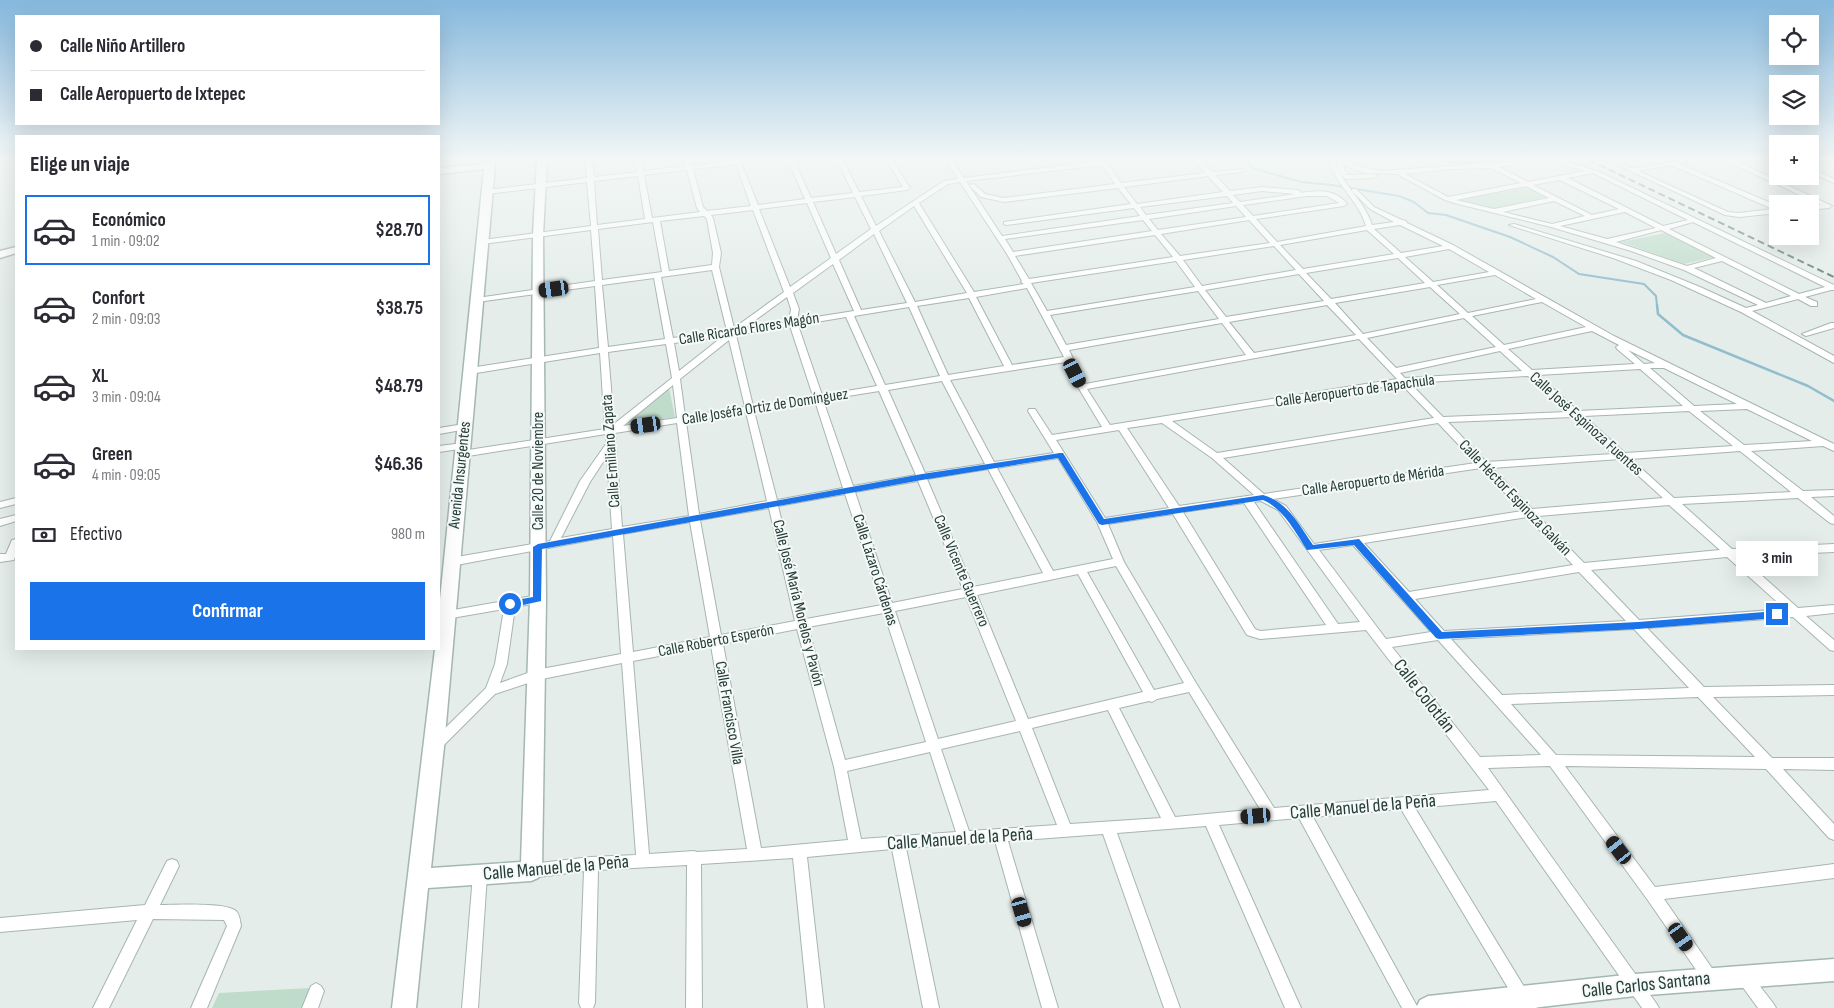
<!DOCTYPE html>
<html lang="es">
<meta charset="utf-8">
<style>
body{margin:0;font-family:"Sofia Sans Condensed",sans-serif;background:#f7f7f7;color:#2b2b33;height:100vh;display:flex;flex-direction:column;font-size:19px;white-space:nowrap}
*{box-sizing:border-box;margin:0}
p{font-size:16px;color:#7c7c81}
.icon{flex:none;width:28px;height:28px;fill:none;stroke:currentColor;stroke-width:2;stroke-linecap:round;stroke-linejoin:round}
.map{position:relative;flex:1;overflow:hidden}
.drawer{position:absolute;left:15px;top:135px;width:425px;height:515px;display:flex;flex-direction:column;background:#fff;border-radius:0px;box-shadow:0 5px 20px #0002}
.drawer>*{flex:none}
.top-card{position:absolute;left:15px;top:15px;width:425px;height:110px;border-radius:0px;box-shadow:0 5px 20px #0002;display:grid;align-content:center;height:110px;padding:0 15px;background:#fff}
.controls{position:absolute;left:1769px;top:15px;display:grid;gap:10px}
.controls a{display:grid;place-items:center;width:50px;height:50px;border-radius:0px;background:#fff;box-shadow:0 5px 20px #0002;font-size:25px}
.end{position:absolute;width:22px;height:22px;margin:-11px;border:6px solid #1a73e8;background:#fff;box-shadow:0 0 0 2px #fff}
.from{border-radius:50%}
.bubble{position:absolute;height:35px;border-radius:0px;background:#fff;box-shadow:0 5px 20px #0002;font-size:16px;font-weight:700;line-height:35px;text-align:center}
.car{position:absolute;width:15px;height:30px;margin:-15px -8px;border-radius:6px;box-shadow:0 0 4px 1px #0007;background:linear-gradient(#222 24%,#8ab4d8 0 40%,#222 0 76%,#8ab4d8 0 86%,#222 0)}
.top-card b{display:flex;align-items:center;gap:18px;height:48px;font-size:19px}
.top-card b+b{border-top:1px solid #e1e1e2}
.top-card i{width:12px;height:12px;background:#2b2b33}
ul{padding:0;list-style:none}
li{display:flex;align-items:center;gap:15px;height:70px;margin:0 10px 8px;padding:0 5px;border:2px solid transparent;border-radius:0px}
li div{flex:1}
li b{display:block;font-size:19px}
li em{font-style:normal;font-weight:700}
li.current{border-color:#1a73e8}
li>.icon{width:45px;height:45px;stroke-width:1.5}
h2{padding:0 15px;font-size:22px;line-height:60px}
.pay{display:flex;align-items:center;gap:12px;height:55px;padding:0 15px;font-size:19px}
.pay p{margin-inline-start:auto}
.cta{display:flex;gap:10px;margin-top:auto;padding:10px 15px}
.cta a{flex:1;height:58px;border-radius:0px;background:#1a73e8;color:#fff;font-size:20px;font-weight:700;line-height:58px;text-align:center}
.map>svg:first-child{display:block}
.green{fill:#bfdcca}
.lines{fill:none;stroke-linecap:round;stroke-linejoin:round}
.stream-far1{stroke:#91bdcd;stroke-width:2}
.stream{stroke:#91bdcd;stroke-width:2.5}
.street-casing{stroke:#a7b5b1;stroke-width:2}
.secondary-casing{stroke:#a4b7b3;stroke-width:3}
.primary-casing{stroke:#c2c9c8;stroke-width:3}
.street{fill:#fff;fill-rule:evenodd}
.secondary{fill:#fff;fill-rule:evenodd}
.primary{fill:#6d9e97;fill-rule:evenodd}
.rail{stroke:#607874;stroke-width:2;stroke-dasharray:7 4;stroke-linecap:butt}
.route{fill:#1a73e8}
.labels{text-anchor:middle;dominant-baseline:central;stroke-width:4;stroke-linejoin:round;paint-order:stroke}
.street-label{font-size:16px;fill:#253d39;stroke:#f5f9f7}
.near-street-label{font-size:19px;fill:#253d39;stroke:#f5f9f7}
</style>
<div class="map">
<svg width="1834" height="1008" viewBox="0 0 1834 1008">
<rect width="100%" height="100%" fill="#e4edea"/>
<g class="green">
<path d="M1525,187l23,10 -60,13 -33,-9z"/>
<path d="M1665,233l50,24 -31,7 -63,-22z"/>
<path d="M669,388l6,29 -54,9z"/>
<path d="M311,988l-7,20h-92l7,-15z"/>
</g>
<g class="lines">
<path class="stream-far1" d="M1247,160l5,8 49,14 31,3 67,11 15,6 14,11 18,2 64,22 43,20 26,17 65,10 12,12 1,10"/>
<path class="stream" d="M1657,305l1,9 25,21 125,51 26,15"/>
<g class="street-casing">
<g id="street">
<path d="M586,160h6l2,17 43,-5 -2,-12h6l2,11 43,-5 -2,-6h6l2,6 42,-6h24l-17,3 17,42 47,-6 -17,-39h6l17,38 42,-5 -16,-33h6l16,32 44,-5 -17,-27h6l18,28 -3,2 -46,6 15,30 68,-45 14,-2 -12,-19h6l12,18 136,-17 -1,-1h31l-22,4 13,19 84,-10 -11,-13h7l11,12 31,-3v2l-2,1 -26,3 15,16 32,-4 36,3 2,1 1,2c17,-3 35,-4 46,11l-3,2 -88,13 21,23 89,-16c-7,-25 -30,-40 -37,-66h6c7,26 30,41 37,65l22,-3 -24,-13 -18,-18v-2h4l18,18 28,13 4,1 1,2 46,22 161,91 214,105 6,3v7l-11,-5 -72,5 52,40 31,-1v6l-23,1 23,19v8l-4,-1 -32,-25 -116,6 50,45 102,-5v8l-94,4 58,52 36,-3v8l-28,3 28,24v11l-4,-1 -37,-33 -146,11 57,59 130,-2v10l-121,2 59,61h62v12l-51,-1 51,55v16l-5,-2 -63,-69 -201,-3 90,121 179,-23v14l-170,21 52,75 3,5 -3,5 -5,3 -5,-3 -59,-85 -97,-133 -62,2 168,235 3,5h-17l-146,-207 -81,7 122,200h-17l-119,-199 -88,8 105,191h-16l-103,-190 -80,7 82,183h-16l-79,-182 -89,7 63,175h-16l-61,-174 -95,7 50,167h-16l-47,-167 -25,2 -5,2 -4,-1 -55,4 33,160h-16l-31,-159 -85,8 17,151h-16l-15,-150 -92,6 1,144h-16l1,-143 -89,5 -3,133 -2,5h-12l-2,-5 5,-132 -53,7 -5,-2 -2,-5 2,-5 5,-2 60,-7 45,-2 -14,-192 -85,17 -42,14 -55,55 -4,1 -4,-1 -2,-4 2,-4 54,-53 9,-24 9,-55 -58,10 -4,-1 -2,-3 2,-3 96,-17 4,1 2,3 -2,3 -27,5 -8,57 -7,19 36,-13 85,-16 -8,-118 -162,30 -4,-1 -1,-3 1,-3 4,-1 99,-17 30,-60 26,-37v-10l-144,23 -5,-3 5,-3 143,-22 -5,-76 -130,21 -4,-3 4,-3 129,-20 -4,-62 -118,16 -4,-2 4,-2 118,-17 -4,-51 -109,14 -4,-2 4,-2 109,-14 -4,-44 -100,12 -3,-2 3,-2 100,-12zM736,164l15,42 -44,5 -4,-4 -10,-38zM1102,165l13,19 -111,14 -19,-4 -11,-10 -5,1 12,12 23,5 114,-14 13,16 -127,18v2l2,1 128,-17 6,8 -138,20 -36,-55zM687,170l10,38 3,4 -48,6 -8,-43zM638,176l7,43 -48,6 -3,-44zM1208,176l15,16 -86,12 -13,-17zM960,182l47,72 15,27 -1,1 3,2 -50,8 -55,-89 29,-19zM1262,191l33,3 -55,8 -7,-7zM1227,196l6,7 -87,12 -6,-8zM1307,196h20l12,7 -86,13 -10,-11zM855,197l16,32 -35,25 -23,-52zM807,203l24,55 -41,29 -31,-78zM914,206l53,87 -52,9 -36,-71zM1236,206l10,11 -88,13 -9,-11zM753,210l31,82 -50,36 -15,-61 2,-14 -8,-35 -2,-3zM704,216l3,3 6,34 -1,12 -43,6 -9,-50zM1143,220l9,11 -139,21 -8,-13zM1249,220l21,23 -90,13 -19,-22zM653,222l9,50 -60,8 -4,-51zM1400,225l43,21 -42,7 -27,-24zM1367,230l27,24 -91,15 -23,-24zM874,234l33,69 -46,7 -22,-50zM1155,235l18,22 -144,22 -14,-23zM1274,246l22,24 -94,16 -19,-26zM1449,249l40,23 -56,10 -28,-25zM1398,258l27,25 -94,16 -25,-26zM1176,261l19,26 -148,24 -16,-28zM833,264l21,47 -57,9 2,-11 -6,-16zM712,270l15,61 -54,7 -12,-61zM1299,274l25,27 -98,16 -21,-27zM1495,275l41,24 -68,14 -31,-28zM654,278l11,61 -57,8 -6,-62zM1430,287l30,27 -97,20 -28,-31zM1027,288l37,69 -52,8 -36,-68zM1198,291l21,28 -153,26 -16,-30zM787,297l4,12 -2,13 -46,7zM969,298l35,68 -56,9 -31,-69zM1542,302l44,25 -82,18 -32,-29zM1327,305l29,30 -102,18 -25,-31zM909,307l31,69 -55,9 -31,-69zM846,317l31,69 -55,9 -24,-70zM1464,318l32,29 -100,21 -29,-30zM1222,323l24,32 -161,29 -16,-34zM790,326l23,70 -60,10 -17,-71zM1592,331l27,14 -3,2 1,2 18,15 -103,6 -24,-21zM722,337l-43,34 -5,-28zM1359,339l38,40 -287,46 -23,-36zM729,340l16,67 -60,9 -5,-37zM666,344l6,34 -58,46 -6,-72zM1628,350l27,13 -11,1zM1500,351l22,20 -117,7 -5,-5zM1066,362l12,25 24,40 -50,8 -17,-26h-6l-1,2 26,42 -60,9 -44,-82zM1650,368h14l73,36 -43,2zM1640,369l43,37 -105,5 -40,-36zM1528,376l39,36 -124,5 -33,-34zM942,381l43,83 -60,9 -37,-83zM1401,384l33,34 -217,35 -45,-32zM673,385l4,33 -54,8zM879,391l37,84 -63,11 -30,-86zM815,401l28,87 -66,12 -23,-89zM1747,409l65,32 -68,4 -44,-34zM1689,411l44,35 -108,7 -41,-37zM746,412l21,89 -68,13 -13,-92zM1573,417l40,37 -127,8 -38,-40zM677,423l12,93 -67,11 -7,-94zM1162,423l50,35 42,37 -75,11 -52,-78zM1438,423l38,40 -212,31 -41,-36zM1119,430l50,78 -64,10 -49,-78zM1740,451l51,41 -117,6 -43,-39zM607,456l5,73 -51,9 29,-56zM1058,458l39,64 16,37 -60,12 -56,-103zM1620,459l43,39 -131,11 -40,-41zM1481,468l41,43 -208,33 -28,-38 -13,-7zM988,469l55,104 -70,14 -46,-108zM918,481l45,108 -71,14 -37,-111zM845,494l37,111 -76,14 -28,-113zM1261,501l17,9 82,112 -22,2 -84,-122zM1244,503l82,122 -66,6 -5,-2 -72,-117zM1669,505l51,45 -136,13 -46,-47zM769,508l26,113 -74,14 -21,-115zM1173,514l74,121 13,4 106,-9 123,160 -215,18 -78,-125 -72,-121 -16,-38zM1527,517l46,48 -164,27 -45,-49zM690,522l20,115 -77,15 -10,-118zM1353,545l78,87 -45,7 -67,-89zM1727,557l58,52 -146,11 -48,-50zM1116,566l68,117 -30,7 -67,-118zM1579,572l47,49 -182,10 -29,-32zM1078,574l65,118 -115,27 -51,-124zM966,597l50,124 -78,18 -43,-128zM884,613l42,129 -81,18 -37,-133zM797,629l37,138 14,73 -87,8 -38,-204zM1634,629l55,59 -187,7 -51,-56zM1438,640l103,115 -61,2 -88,-110zM711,646l36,203 -50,3 -3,-1 -45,3 -16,-193zM1189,692l71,117 -85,8 -56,-109 30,-7 3,1 5,-3zM1698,697l57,60 -199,-2 -45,-51zM1108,710l53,108 -91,6 -38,-96zM1020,731l37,94 -88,6 -28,-82zM930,752l26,80 -95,7 -14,-68z"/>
<path d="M1338,160h10l8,6 24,5 158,-11 -39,7 29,15 57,-11 -36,-11h11l37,11 237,114v5h-3l-26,7 12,5v4h-6l-13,-7 -46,12 82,45v7l-93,-51 -70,-32 -58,-22 -104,-33 5,-1 122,37 64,26 46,21 12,-3 -74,-35 -53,-19 -80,-24 -93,-23 -13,-4 -48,-26 -31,-1 -15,-5 -7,-4v5l4,6 26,-1 3,2 -3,2 -29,1 -7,-10zM1491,168l30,15 -73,14 -43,-23 46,-5zM1593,173l95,47 -25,6 -95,-48zM1560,180l59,29 -27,6 -59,-30zM1526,186l23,12 -55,11 -38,-9zM1554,201l31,15 -33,8 -49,-12zM1625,212l31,16 -49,11 -47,-13zM1693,222l132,65 -26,7 -130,-65zM1661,230l55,28 -29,8 -71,-24zM1722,261l69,35 -25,7 -72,-35z"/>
<path d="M1607,160c11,0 19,8 27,8 19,-1 37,-8 57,-8l-12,4 99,42v7l-39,4 -14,-2zM1671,165l102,44 -34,4 -11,-1 -90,-41z"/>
<path d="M1725,160h9l98,46 -3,2 -19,2v-4l11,-1z"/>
<path d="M1810,168l24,11v4l-24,-11z"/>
<path d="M1831,323h3v5l-28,8 -4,-2z"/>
<path d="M464,424l5,3 -2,2 -28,5v-6z"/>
<path d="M463,443l5,3 -2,2 -27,4v-6z"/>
<path d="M16,498v6l-16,4v-6z"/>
<path d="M16,515v6l-16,5v-7z"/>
<path d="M16,539v16l-2,5 -14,2v-8h6l6,-14z"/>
<path d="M172,859l5,2 2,5 -19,39c15,0 66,-3 76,6 4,4 4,10 5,15l-34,82h-16l36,-82 -3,-6 -71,-1 -44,89h-16l44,-88 -137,12v-14l145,-13 22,-44z"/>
<path d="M480,868l5,2 2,5 -9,133h-16l11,-133 2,-5z"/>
<path d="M1744,969l5,3 24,31 3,5h-18l-19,-26 -3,-5 3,-5z"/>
<path d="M316,983l5,3 3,5 -6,17h-16l9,-22z"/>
</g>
</g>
<g class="secondary-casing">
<g id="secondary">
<path d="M485,160h10v6l-51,581 -13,121 90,-6 9,-263 3,-364 4,-75h10l-4,75 3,364 -4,272 -4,7 -7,3 -103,7 -12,120h-24l43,-359h4v-40l45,-440 -45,5v-6l46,-4z"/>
<path d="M16,247v6l-16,5v-7z"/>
<path d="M1834,959v22l-199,15 -103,12h-116l4,-8 8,-4 207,-22z"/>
</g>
</g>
<g class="primary-casing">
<path id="primary" d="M1445,160h37c-7,5 -30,5 -37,0z"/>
</g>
<use href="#street" class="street"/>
<use href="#secondary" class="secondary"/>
<use href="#primary" class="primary"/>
<path class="rail" d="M1589,160l245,117"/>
</g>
<linearGradient id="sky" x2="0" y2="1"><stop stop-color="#85b8dd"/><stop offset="0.53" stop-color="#f3f7f6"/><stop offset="1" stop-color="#f3f7f6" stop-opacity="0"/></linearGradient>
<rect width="1834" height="301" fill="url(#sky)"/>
<path class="route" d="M1060,453h3l41,66 159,-24c25,7 36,30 50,50l46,-6 83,93 196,-10 139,-11 4,3 -4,4 -139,11 -199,10 -3,-1 -82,-93 -47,5c-12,-18 -23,-41 -44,-50l-161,25 -3,-1 -41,-66 -136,22 -380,69 -1,52 -31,7 -5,-4 5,-3 23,-4v-50l5,-3 384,-70z"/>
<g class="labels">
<g class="street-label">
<text transform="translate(749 329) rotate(-9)">Calle Ricardo Flores Magón</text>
<text transform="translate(1355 391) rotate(-8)">Calle Aeropuerto de Tapachula</text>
<text transform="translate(765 407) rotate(-9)">Calle Joséfa Ortiz de Domínguez</text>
<text transform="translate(1586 424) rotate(42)">Calle José Espinoza Fuentes</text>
<text transform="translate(611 451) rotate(-94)">Calle Emiliano Zapata</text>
<text transform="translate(538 471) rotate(-90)">Calle 20 de Noviembre</text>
<text transform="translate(460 475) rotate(-84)">Avenida Insurgentes</text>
<text transform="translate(1373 481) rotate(-8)">Calle Aeropuerto de Mérida</text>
<text transform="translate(1515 498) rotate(46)">Calle Héctor Espinoza Galván</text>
<text transform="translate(875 570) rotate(72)">Calle Lázaro Cárdenas</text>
<text transform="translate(961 571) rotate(67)">Calle Vicente Guerrero</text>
<text transform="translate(798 603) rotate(76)">Calle José María Morelos y Pavón</text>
<text transform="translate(716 641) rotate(-11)">Calle Roberto Esperón</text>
<text transform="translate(729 713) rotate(80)">Calle Francisco Villa</text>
</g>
<g class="near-street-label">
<text transform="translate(1424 696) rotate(52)">Calle Colotlán</text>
<text transform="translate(1363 807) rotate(-5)">Calle Manuel de la Peña</text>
<text transform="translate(960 839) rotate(-4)">Calle Manuel de la Peña</text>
<text transform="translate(556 868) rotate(-5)">Calle Manuel de la Peña</text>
<text transform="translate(1646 985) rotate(-6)">Calle Carlos Santana</text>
</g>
</g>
</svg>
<div class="controls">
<a><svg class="icon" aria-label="locate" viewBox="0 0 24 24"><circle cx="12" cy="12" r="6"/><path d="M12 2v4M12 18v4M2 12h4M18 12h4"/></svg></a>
<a><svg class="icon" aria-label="layers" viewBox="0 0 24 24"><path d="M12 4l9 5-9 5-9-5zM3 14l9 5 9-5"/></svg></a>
<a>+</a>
<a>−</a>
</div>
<i class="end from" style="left:510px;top:604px"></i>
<i class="end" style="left:1777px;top:614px"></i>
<div class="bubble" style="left:1736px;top:541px;width:82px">3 min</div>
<i class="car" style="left:554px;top:289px;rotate:262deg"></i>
<i class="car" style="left:1075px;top:373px;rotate:153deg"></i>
<i class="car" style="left:646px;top:425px;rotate:262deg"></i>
<i class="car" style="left:1256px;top:816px;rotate:265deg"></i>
<i class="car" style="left:1619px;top:850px;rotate:323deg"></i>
<i class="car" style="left:1022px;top:912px;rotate:164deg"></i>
<i class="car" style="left:1681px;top:937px;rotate:145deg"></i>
<div class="top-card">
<b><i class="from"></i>Calle Niño Artillero</b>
<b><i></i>Calle Aeropuerto de Ixtepec</b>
</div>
<section class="drawer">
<h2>Elige un viaje</h2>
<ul>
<li class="current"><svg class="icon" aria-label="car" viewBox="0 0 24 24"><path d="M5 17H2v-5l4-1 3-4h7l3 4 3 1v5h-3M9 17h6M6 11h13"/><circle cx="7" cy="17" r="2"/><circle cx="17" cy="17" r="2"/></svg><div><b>Económico</b><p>1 min · 09:02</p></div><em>$28.70</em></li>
<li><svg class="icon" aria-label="car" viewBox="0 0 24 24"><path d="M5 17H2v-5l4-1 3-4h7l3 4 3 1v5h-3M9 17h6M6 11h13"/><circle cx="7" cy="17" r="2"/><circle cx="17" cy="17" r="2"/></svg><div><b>Confort</b><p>2 min · 09:03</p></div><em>$38.75</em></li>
<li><svg class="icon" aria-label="car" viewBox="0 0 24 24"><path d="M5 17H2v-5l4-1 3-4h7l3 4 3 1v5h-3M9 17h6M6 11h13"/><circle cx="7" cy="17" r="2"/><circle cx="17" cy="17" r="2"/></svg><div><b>XL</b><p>3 min · 09:04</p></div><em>$48.79</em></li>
<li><svg class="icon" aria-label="car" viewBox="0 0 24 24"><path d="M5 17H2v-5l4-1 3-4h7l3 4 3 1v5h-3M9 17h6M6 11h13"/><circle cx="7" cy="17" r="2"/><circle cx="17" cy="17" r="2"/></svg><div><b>Green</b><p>4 min · 09:05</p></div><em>$46.36</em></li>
</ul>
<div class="pay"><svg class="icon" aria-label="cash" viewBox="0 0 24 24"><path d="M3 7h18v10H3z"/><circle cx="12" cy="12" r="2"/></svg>Efectivo<p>980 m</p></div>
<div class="cta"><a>Confirmar</a></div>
</section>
</div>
